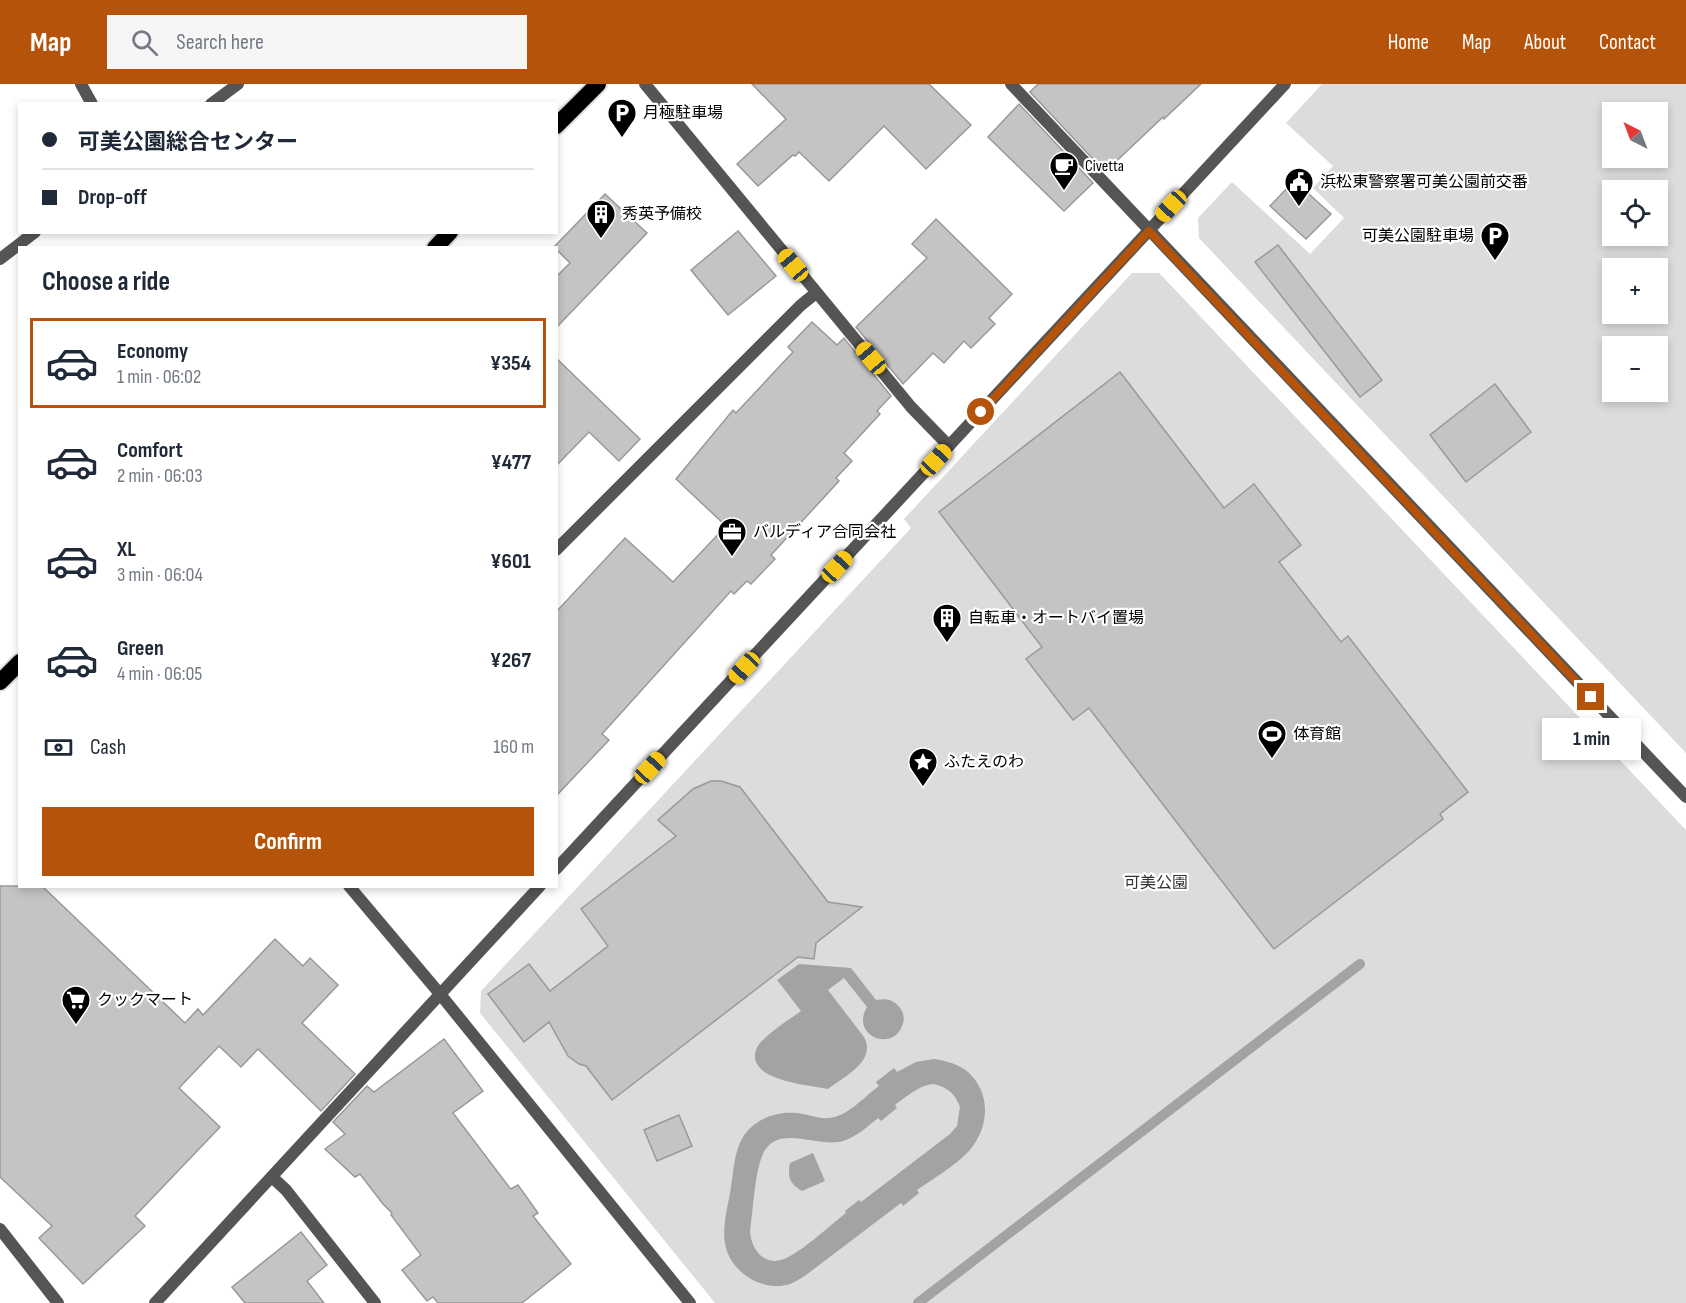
<!DOCTYPE html>
<meta charset="utf-8">
<style>
body{margin:0;font-family:"Sofia Sans Condensed","Noto Sans JP",sans-serif;background:#f6f6f7;color:#1f2937;height:100vh;display:flex;flex-direction:column;font-size:22px;white-space:nowrap}
*{box-sizing:border-box;margin:0}
p{font-size:20px;color:#747a83}
.icon{flex:none;width:33px;height:33px;fill:none;stroke:currentColor;stroke-width:2;stroke-linecap:round;stroke-linejoin:round}
.map{position:relative;flex:1;overflow:hidden}
.sheet{position:absolute;left:18px;top:162px;width:540px;height:642px;display:flex;flex-direction:column;background:#fff;border-radius:0px;box-shadow:0 3px 9px #0003}
.sheet>*{flex:none}
.banner{position:absolute;left:18px;top:18px;width:540px;height:132px;border-radius:0px;box-shadow:0 3px 9px #0003;display:grid;align-content:center;height:132px;padding:0 24px;background:#fff}
.needle{width:39px;rotate:318deg}
.tools{position:absolute;left:1602px;top:18px;display:grid;gap:12px}
.tools a{display:grid;place-items:center;width:66px;height:66px;border-radius:0px;background:#fff;box-shadow:0 3px 9px #0003;font-size:30px}
.end{position:absolute;width:27px;height:27px;margin:-14px;border:8px solid #b45309;background:#fff;box-shadow:0 0 0 3px #fff}
.from{border-radius:50%}
.bubble{position:absolute;height:42px;border-radius:0px;background:#fff;box-shadow:0 3px 9px #0003;font-size:20px;font-weight:700;line-height:42px;text-align:center}
.car{position:absolute;width:18px;height:36px;margin:-18px -9px;border-radius:8px;box-shadow:0 0 4px 2px #0007;background:linear-gradient(#f5c518 24%,#345 0 40%,#f5c518 0 76%,#345 0 86%,#f5c518 0)}
.banner b{display:flex;align-items:center;gap:21px;height:57px;font-size:22px}
.banner b+b{border-top:2px solid #e0e1e3}
.banner i{width:15px;height:15px;background:#1f2937}
ul{padding:0;list-style:none}
li{display:flex;align-items:center;gap:18px;height:90px;margin:0 12px 9px;padding:0 12px;border:3px solid transparent;border-radius:0px}
li div{flex:1}
li b{display:block;font-size:22px}
li em{font-style:normal;font-weight:700}
li.active{border-color:#b45309}
li>.icon{width:54px;height:54px;stroke-width:1.5}
h2{padding:0 24px;font-size:27px;line-height:72px}
.pay{display:flex;align-items:center;gap:15px;height:66px;padding:0 24px;font-size:22px}
.pay p{margin-inline-start:auto}
.primary-button{display:flex;gap:12px;margin-top:auto;padding:12px 24px}
.primary-button a{flex:1;height:69px;border-radius:0px;background:#b45309;color:#fff;font-size:24px;font-weight:700;line-height:69px;text-align:center}
header{display:flex;align-items:center;gap:36px;box-sizing:border-box;height:84px;padding:0 30px;background:#b45309;color:#fff}
header strong{font-size:28px}
nav{display:flex;gap:33px;margin-inline-start:auto;font-size:21px}
.search{width:420px;height:54px;background:#f6f6f7;display:flex;align-items:center;gap:15px;box-sizing:border-box;padding:0 21px;border-radius:0px;color:#747a83;font-size:22px}
.map>svg:first-child{display:block}
.green{fill:#dcdcdc;fill-rule:evenodd}
.water{fill:#a3a3a3;fill-rule:evenodd}
.lines{fill:none;stroke-linecap:round;stroke-linejoin:round}
.stream{stroke:#a3a3a3;stroke-width:10}
.building{fill:#c4c4c4;stroke:#999;stroke-width:1.5}
.trunk-casing{stroke:#dbdbdb;stroke-width:20}
.minor{stroke:#555;stroke-width:12}
.tertiary{stroke:#555;stroke-width:12}
.trunk{stroke:#000;stroke-width:16}
.route{stroke:#b45309;stroke-width:8}
.labels{text-anchor:middle;dominant-baseline:central;stroke-width:4.5;stroke-linejoin:round;paint-order:stroke}
.poi-label{font-size:16px;fill:#000;stroke:#fff;text-anchor:start}
.park-label{font-size:16px;fill:#333;stroke:#fff}
</style>
<header>
<strong>Map</strong>
<div class="search"><svg class="icon" aria-label="search" viewBox="0 0 24 24"><circle cx="10" cy="10" r="6"/><path d="M15 15l6 6"/></svg>Search here</div>
<nav><a>Home</a><a>Map</a><a>About</a><a>Contact</a></nav>
</header>
<div class="map">
<svg width="1686" height="1219" viewBox="0 0 1686 1219">
<rect width="100%" height="100%" fill="#fff"/>
<g class="green">
<path d="M1322,0h364v669l-487,-515 -1,-20 34,-36 78,72 34,-36 -31,-30 20,-22 -47,-43zM1612,28h46v46h-46zM1612,106h46v46h-46zM1612,184h46v46h-46zM1612,262h46v46h-46z"/>
<path d="M1132,189h27l5,5 522,552v473h-971l-235,-290 1,-22 430,-463 -7,-9z"/>
</g>
<g class="water">
<path d="M799,880l52,4 25,32c9,-2 18,-1 24,8 4,5 5,12 2,18 -10,27 -52,9 -35,-19l-23,-29 -16,12 36,47c13,24 -20,40 -36,52 -20,-4 -76,-8 -73,-35 1,-6 4,-11 9,-15 11,-11 25,-19 37,-28l-24,-31z"/>
<path d="M934,975c12,2 25,5 34,13 24,22 21,56 1,79 -14,15 -35,27 -52,39l2,3 -16,13 -2,-3 -95,72c-5,3 -11,7 -16,9 -25,8 -55,-9 -63,-33 -7,-19 1,-44 4,-64 3,-17 3,-38 14,-53 12,-16 32,-23 52,-21 11,1 21,6 32,5 18,-1 36,-22 50,-32l-3,-4 18,-14 3,4 19,-10zM933,1000c15,3 22,10 27,23l-3,19 -7,8 -89,68 -2,-2 -14,11 1,2c-17,13 -43,38 -62,46 -20,8 -33,-10 -34,-28 3,-19 5,-66 15,-81 16,-25 54,-2 78,-9 13,-4 24,-14 35,-23l3,3 16,-13 -2,-3c12,-9 23,-19 38,-21z"/>
<path d="M813,1069l12,28 -23,10c-12,-7 -15,-14 -12,-28z"/>
</g>
<g class="lines">
<path class="stream" d="M918,1219l442,-339"/>
</g>
<g class="building">
<path d="M752,0h177l42,41 -45,44 -42,-43 -55,55 -30,-29 -4,4 -2,-1 -35,31 -21,-22 49,-45z"/>
<path d="M1038,0h163l-37,35 -1,-2 -58,55 -75,-80z"/>
<path d="M1019,20l74,79 -29,28 -76,-74z"/>
<path d="M1289,102h11l31,28 -25,25 -36,-33z"/>
<path d="M605,110l42,39 -91,95v-51l14,-14 -16,-16z"/>
<path d="M936,135l76,75 -23,24 6,6 -24,24 -7,-7 -20,22 -11,-10 -30,31 -47,-57 71,-69 -15,-14z"/>
<path d="M738,147l38,45 -48,39 -37,-45z"/>
<path d="M1278,161l104,135 -22,17 -105,-135z"/>
<path d="M812,238l25,23 7,-7 47,58 -14,15 3,3 -36,39 8,8 -16,17 3,3 -68,74 4,4 -24,25 -4,-3 -13,13 -3,-3 -129,143 7,6 -53,56v-184l69,-74 48,44 53,-56 -50,-47 57,-69 3,3 57,-61 -5,-5z"/>
<path d="M556,274l84,81 -21,22 -30,-29 -33,34z"/>
<path d="M1120,288l104,136 30,-24 47,61 -22,17 62,80 7,-6 120,156 -28,22 3,5 -169,130 -185,-241 -16,12 -47,-61 16,-12 -103,-135z"/>
<path d="M1495,300l36,48 -65,50 -36,-47z"/>
<path d="M711,697h10l19,6 88,115 34,5 -46,36 -2,16 -16,-2 -186,143 -26,-34 -7,-2 -11,-8 -19,-34 -25,20 -36,-48 41,-30 21,27 58,-45 -27,-37 95,-73 -18,-16 35,-31z"/>
<path d="M0,802h42l143,137 13,-14 5,6 72,-76 28,27 7,-8 28,27 -36,38 53,51 -34,37 -63,-62 -17,18 -22,-21 -40,42 41,39 -85,89 10,10 -62,58 -44,-46 13,-12 -52,-49z"/>
<path d="M444,955l39,52 -30,22 56,74 2,2 7,-4 20,28 -5,3 38,48 -49,39h-84l-5,-6 -6,4 -25,-31 19,-15 -30,-40 1,-2 -9,-9 -23,-30 -5,3 -30,-28 20,-15 -12,-12 34,-36 7,6z"/>
<path d="M679,1031l13,31 -35,15 -13,-31z"/>
<path d="M301,1148l26,33 -20,16 17,22h-79l-13,-16z"/>
</g>
<g class="lines">
<g class="trunk-casing">
<g id="trunk">
<path d="M556,42l42,-42"/>
<path d="M435,164l15,-16"/>
<path d="M0,598l20,-20"/>
</g>
</g>
<g class="minor">
<path d="M81,0l11,20"/>
<path d="M645,0l266,323 38,39"/>
<path d="M211,20l27,-20"/>
<path d="M0,175l35,-27"/>
<path d="M556,466l245,-245 15,-12"/>
<path d="M556,785l729,-785"/>
<path d="M349,802l91,108 250,309"/>
<path d="M272,1093l14,13 89,113"/>
<path d="M0,1145l58,74"/>
<path d="M155,1219l385,-417"/>
</g>
<path class="tertiary" d="M1011,0l675,713"/>
<use href="#trunk" class="trunk"/>
</g>
<g class="lines">
<path class="route" d="M981,328l168,-181 442,466"/>
</g>
<defs>
<g id="parking-pin" transform="scale(1.5)"><path d="M0 17L-7.5 6A9.5 9.5 0 1 1 7.5 6Z" fill="#000" stroke="#fff"/><path d="M-3.5-5.5H1a3.5 3.5 0 0 1 0 7H-1V5.5H-3.5ZM-1-3.4V-.6H.8a1.4 1.4 0 0 0 0-2.8Z" fill="#fff"/></g>
<g id="cafe-pin" transform="scale(1.5)"><path d="M0 17L-7.5 6A9.5 9.5 0 1 1 7.5 6Z" fill="#000" stroke="#fff"/><path d="M-5.5-4.5H6V0H3Q3 3.5 0 3.5H-2.5Q-5.5 3.5-5.5 0ZM3-3.2v2h1.7v-2ZM-6 4.5H4V6H-6Z" fill="#fff"/></g>
<g id="civic-pin" transform="scale(1.5)"><path d="M0 17L-7.5 6A9.5 9.5 0 1 1 7.5 6Z" fill="#000" stroke="#fff"/><path d="M-.6-6.5H3V-4.5H.6V-3L4-1V1h2V6H-6V1h2V-1L-.6-3ZM-1.2 2.5V6h2.4V2.5Z" fill="#fff"/></g>
<g id="building-pin" transform="scale(1.5)"><path d="M0 17L-7.5 6A9.5 9.5 0 1 1 7.5 6Z" fill="#000" stroke="#fff"/><path d="M-4-6H4V6H1V3H-1V6H-4ZM-2.5-4.3h1.7v1.8h-1.7ZM.8-4.3h1.7v1.8H.8ZM-2.5-1h1.7V.8h-1.7ZM.8-1h1.7V.8H.8Z" fill="#fff"/></g>
<g id="office-pin" transform="scale(1.5)"><path d="M0 17L-7.5 6A9.5 9.5 0 1 1 7.5 6Z" fill="#000" stroke="#fff"/><path d="M-6-3h4V-5.5h4V-3h4V5H-6ZM-1-4.5V-3h2v-1.5ZM-6 0V1H6V0Z" fill="#fff"/></g>
<g id="stadium-pin" transform="scale(1.5)"><path d="M0 17L-7.5 6A9.5 9.5 0 1 1 7.5 6Z" fill="#000" stroke="#fff"/><path d="M0-5a6.5 5 0 1 0 0 10a6.5 5 0 1 0 0-10ZM-3.5-1.8h7v3.6h-7Z" fill="#fff"/></g>
<g id="sight-pin" transform="scale(1.5)"><path d="M0 17L-7.5 6A9.5 9.5 0 1 1 7.5 6Z" fill="#000" stroke="#fff"/><path d="M0-6L1.8-2.2L6-1.7L2.9 1.2L3.7 5.4L0 3.3L-3.7 5.4L-2.9 1.2L-6-1.7L-1.8-2.2Z" fill="#fff"/></g>
<g id="supermarket-pin" transform="scale(1.5)"><path d="M0 17L-7.5 6A9.5 9.5 0 1 1 7.5 6Z" fill="#000" stroke="#fff"/><path d="M-6-5.5h2.5l.6 2H6L4.5 2H-2.5L-4.4-4H-6ZM-1.5 3.2a1.3 1.3 0 1 0 .1 0ZM3 3.2a1.3 1.3 0 1 0 .1 0Z" fill="#fff"/></g>
</defs>
<g fill-rule="evenodd">
<use href="#parking-pin" x="622" y="29"/>
<use href="#cafe-pin" x="1064" y="82"/>
<use href="#civic-pin" x="1299" y="98"/>
<use href="#building-pin" x="601" y="130"/>
<use href="#parking-pin" x="1495" y="152"/>
<use href="#office-pin" x="732" y="448"/>
<use href="#building-pin" x="947" y="534"/>
<use href="#stadium-pin" x="1272" y="650"/>
<use href="#sight-pin" x="923" y="678"/>
<use href="#supermarket-pin" x="76" y="916"/>
</g>
<g class="labels">
<g class="poi-label">
<text x="643" y="29">月極駐車場</text>
<text x="1085" y="82">Civetta</text>
<text x="1320" y="98">浜松東警察署可美公園前交番</text>
<text x="622" y="130">秀英予備校</text>
<text x="1474" y="152" text-anchor="end">可美公園駐車場</text>
<text x="753" y="448">バルディア合同会社</text>
<text x="968" y="534">自転車・オートバイ置場</text>
<text x="1293" y="650">体育館</text>
<text x="944" y="678">ふたえのわ</text>
<text x="97" y="916">クックマート</text>
</g>
<g class="park-label">
<text x="1156" y="799">可美公園</text>
</g>
</g>
</svg>
<div class="tools">
<a><svg class="needle" viewBox="-14 -14 28 28"><path d="M0-13l5 13h-10z" fill="#e53935"/><path d="M0 13l5-13h-10z" fill="#747a83"/></svg></a>
<a><svg class="icon" aria-label="locate" viewBox="0 0 24 24"><circle cx="12" cy="12" r="6"/><path d="M12 2v4M12 18v4M2 12h4M18 12h4"/></svg></a>
<a>+</a>
<a>−</a>
</div>
<i class="end from" style="left:981px;top:328px"></i>
<i class="end" style="left:1591px;top:613px"></i>
<div class="bubble" style="left:1542px;top:634px;width:99px">1 min</div>
<i class="car" style="left:1171px;top:122px;rotate:223deg"></i>
<i class="car" style="left:793px;top:181px;rotate:320deg"></i>
<i class="car" style="left:871px;top:274px;rotate:320deg"></i>
<i class="car" style="left:936px;top:376px;rotate:43deg"></i>
<i class="car" style="left:837px;top:483px;rotate:43deg"></i>
<i class="car" style="left:744px;top:584px;rotate:223deg"></i>
<i class="car" style="left:650px;top:684px;rotate:43deg"></i>
<div class="banner">
<b><i class="from"></i>可美公園総合センター</b>
<b><i></i>Drop-off</b>
</div>
<section class="sheet">
<h2>Choose a ride</h2>
<ul>
<li class="active"><svg class="icon" aria-label="car" viewBox="0 0 24 24"><path d="M5 17H2v-5l4-1 3-4h7l3 4 3 1v5h-3M9 17h6M6 11h13"/><circle cx="7" cy="17" r="2"/><circle cx="17" cy="17" r="2"/></svg><div><b>Economy</b><p>1 min · 06:02</p></div><em>¥354</em></li>
<li><svg class="icon" aria-label="car" viewBox="0 0 24 24"><path d="M5 17H2v-5l4-1 3-4h7l3 4 3 1v5h-3M9 17h6M6 11h13"/><circle cx="7" cy="17" r="2"/><circle cx="17" cy="17" r="2"/></svg><div><b>Comfort</b><p>2 min · 06:03</p></div><em>¥477</em></li>
<li><svg class="icon" aria-label="car" viewBox="0 0 24 24"><path d="M5 17H2v-5l4-1 3-4h7l3 4 3 1v5h-3M9 17h6M6 11h13"/><circle cx="7" cy="17" r="2"/><circle cx="17" cy="17" r="2"/></svg><div><b>XL</b><p>3 min · 06:04</p></div><em>¥601</em></li>
<li><svg class="icon" aria-label="car" viewBox="0 0 24 24"><path d="M5 17H2v-5l4-1 3-4h7l3 4 3 1v5h-3M9 17h6M6 11h13"/><circle cx="7" cy="17" r="2"/><circle cx="17" cy="17" r="2"/></svg><div><b>Green</b><p>4 min · 06:05</p></div><em>¥267</em></li>
</ul>
<div class="pay"><svg class="icon" aria-label="cash" viewBox="0 0 24 24"><path d="M3 7h18v10H3z"/><circle cx="12" cy="12" r="2"/></svg>Cash<p>160 m</p></div>
<div class="primary-button"><a>Confirm</a></div>
</section>
</div>
